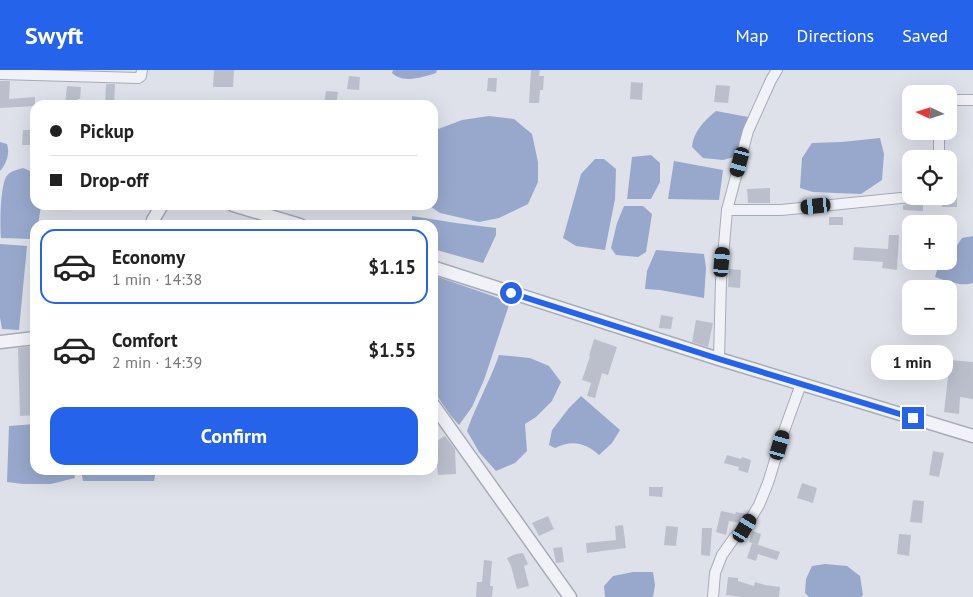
<!DOCTYPE html>
<meta charset="utf-8">
<style>
body{margin:0;font-family:"PT Sans",sans-serif;background:#f2f2f2;color:#222;height:100vh;display:flex;flex-direction:column;font-size:19px;white-space:nowrap}
*{box-sizing:border-box;margin:0}
p{font-size:16px;color:#767676}
.icon{flex:none;width:28px;height:28px;fill:none;stroke:currentColor;stroke-width:2;stroke-linecap:round;stroke-linejoin:round}
.map{position:relative;flex:1;overflow:hidden}
.details{position:absolute;left:30px;top:150px;width:408px;height:255px;display:flex;flex-direction:column;background:#fff;border-radius:15px;box-shadow:0 5px 20px #0002}
.details>*{flex:none}
.guide{position:absolute;left:30px;top:30px;width:408px;height:110px;border-radius:15px;box-shadow:0 5px 20px #0002;display:grid;align-content:center;height:110px;padding:0 20px;background:#fff}
.needle{width:32px;rotate:274deg}
.buttons{position:absolute;left:902px;top:15px;display:grid;gap:10px}
.buttons a{display:grid;place-items:center;width:55px;height:55px;border-radius:10px;background:#fff;box-shadow:0 5px 20px #0002;font-size:25px}
.end{position:absolute;width:22px;height:22px;margin:-11px;border:6px solid #2563eb;background:#fff;box-shadow:0 0 0 2px #fff}
.from{border-radius:50%}
.bubble{position:absolute;height:35px;border-radius:15px;background:#fff;box-shadow:0 5px 20px #0002;font-size:16px;font-weight:800;line-height:35px;text-align:center}
.car{position:absolute;width:15px;height:30px;margin:-15px -8px;border-radius:6px;box-shadow:0 0 4px 1px #0007;background:linear-gradient(#222 24%,#8ab4d8 0 40%,#222 0 76%,#8ab4d8 0 86%,#222 0)}
.guide b{display:flex;align-items:center;gap:18px;height:48px;font-size:19px}
.guide b+b{border-top:1px solid #e0e0e0}
.guide i{width:12px;height:12px;background:#222}
ul{padding:9px 0 0;list-style:none}
li{display:flex;align-items:center;gap:15px;height:75px;margin:0 10px 8px;padding:0 10px;border:2px solid transparent;border-radius:15px}
li div{flex:1}
li b{display:block;font-size:19px}
li em{font-style:normal;font-weight:800}
li.active{border-color:#2563eb}
li>.icon{width:45px;height:45px;stroke-width:1.5}
.button{display:flex;gap:10px;margin-top:auto;padding:10px 20px}
.button a{flex:1;height:58px;border-radius:15px;background:#2563eb;color:#fff;font-size:20px;font-weight:800;line-height:58px;text-align:center}
header{display:flex;align-items:center;gap:30px;box-sizing:border-box;height:70px;padding:0 25px;background:#2563eb;color:#fff}
header strong{font-size:24px}
nav{display:flex;gap:28px;margin-inline-start:auto;font-size:18px}
.map>svg:first-child{display:block}
.water{fill:#97a8cc}
.building{fill:#bbbfcc}
.lines{fill:none;stroke-linecap:round;stroke-linejoin:round}
.minor-casing{stroke:#a7abb7;stroke-width:12}
.tertiary-casing{stroke:#a7abb7;stroke-width:15}
.minor{stroke:#f1f2f7;stroke-width:10}
.tertiary{stroke:#f1f2f7;stroke-width:12}
.route{stroke:#2563eb;stroke-width:6}
</style>
<header>
<strong>Swyft</strong>
<nav><a>Map</a><a>Directions</a><a>Saved</a></nav>
</header>
<div class="map">
<svg width="973" height="527" viewBox="0 0 973 527">
<rect width="100%" height="100%" fill="#dee1e9"/>
<g class="water">
<path d="M393,0h44l-1,3c-13,4 -33,11 -44,0z"/>
<path d="M716,41l32,6 -6,27 -8,13 -11,3 -20,-2 -11,-11c1,-15 12,-26 24,-36z"/>
<path d="M489,46l25,3 18,15 6,28v20l-10,22 -29,14 -20,4 -39,-9 -12,-8h4l1,-74 29,-11z"/>
<path d="M880,68l4,16 -2,26 -21,14 -48,-2 -13,-4 2,-30 10,-15 30,-1z"/>
<path d="M0,72l7,2c3,9 0,19 -7,27z"/>
<path d="M651,85l9,8v19l-9,17h-24l5,-42z"/>
<path d="M595,89h9l12,10 -1,30 -10,51 -29,-4 -13,-8 18,-64z"/>
<path d="M674,91l49,9 -4,30 -51,-1z"/>
<path d="M23,98l12,5v32h6l-3,20h-3v8l-2,6 -32,-1c-1,-14 -1,-49 5,-61 4,-6 10,-7 17,-9z"/>
<path d="M624,136h19l9,8 -6,38 -8,5 -22,-2 -5,-7 6,-25z"/>
<path d="M412,146l44,7 40,5v7l-13,28 -50,-14 -1,-24h-20z"/>
<path d="M973,166v47c-12,4 -26,-2 -38,-6l3,-10 7,-6h4v-4l13,-19z"/>
<path d="M0,174l27,2 -8,84 -17,-1 -2,-12z"/>
<path d="M656,180l48,4 2,14 -2,30 -44,-8 -15,-1 2,-18z"/>
<path d="M432,205l78,27 -26,78 -12,27 -13,18 -8,-9 -18,-26z"/>
<path d="M499,285l31,3 19,8 12,16 -9,19 -16,16 -11,7 2,27 -12,12 -19,8 -17,-19 -12,-21c9,-26 23,-50 32,-76z"/>
<path d="M581,326l39,34 -8,13 -13,12c-14,-13 -28,-15 -44,-7l-6,-3 3,-15 17,-22z"/>
<path d="M35,354v46h39l1,8 -24,6h-28l-16,-2 2,-56z"/>
<path d="M81,400h75l-2,11h-71z"/>
<path d="M825,494l22,2 13,10 3,19 -2,2h-52l-4,-4 1,-14 6,-13z"/>
<path d="M633,502h20l2,13 -2,12h-48l-1,-11 9,-10z"/>
</g>
<g class="building">
<path d="M214,0h20l-1,17h-20z"/>
<path d="M531,0h9l-1,6h5l-1,14h-3l-1,13h-10z"/>
<path d="M349,6l11,1 -1,13 -12,-1z"/>
<path d="M488,8h9l-1,14 -9,-1z"/>
<path d="M0,11h10l-1,18 26,-2v9l-35,2z"/>
<path d="M631,12l12,1 -1,17 -12,-1z"/>
<path d="M106,14h9l-1,21h-9z"/>
<path d="M716,15l14,1 -2,17 -14,-1z"/>
<path d="M67,16l14,1 -1,12h-2l-1,6h-12z"/>
<path d="M326,21l12,1 -2,13 -12,-1z"/>
<path d="M23,60h10l-1,15h-10z"/>
<path d="M770,118v15h-22l-1,-14z"/>
<path d="M943,128h14v9h-15z"/>
<path d="M923,132v9l-20,-1v-5z"/>
<rect x="829" y="147" width="14" height="8"/>
<path d="M889,165h10l-2,35 -15,-2 1,-6 -30,-2 1,-13 34,2z"/>
<path d="M729,199l12,1 -1,18 -12,-1z"/>
<path d="M661,245l12,2 -2,12 -12,-1z"/>
<path d="M696,250l17,3 -5,24 -16,-5z"/>
<path d="M594,269l23,8 -9,28 -6,-2 -7,25 -8,-2 4,-13 -9,-3 8,-24h-1z"/>
<path d="M35,276v69l-15,1 -2,-68z"/>
<path d="M950,290l23,2v37l-13,-2 -1,17 -15,-2z"/>
<path d="M445,366l10,13 1,25 -18,1 -1,-11 -5,-7v-13z"/>
<path d="M933,381l11,2 -5,24 -10,-2z"/>
<path d="M727,385l14,4 1,-2 9,3 -3,13 -10,-3 1,-3 -15,-4z"/>
<path d="M802,413l15,5 -4,15 -16,-5z"/>
<path d="M649,417h14l-1,10 -13,-1z"/>
<path d="M913,430l11,1 -2,22 -12,-1z"/>
<path d="M721,441l14,3 1,-2 9,2 -5,9 -11,-2 -3,14 -10,-3z"/>
<path d="M548,446l6,13 -15,7 -7,-13z"/>
<path d="M623,455l3,23 -39,5 -1,-10 30,-3 -1,-14z"/>
<path d="M666,456l12,1 -2,19 -12,-1z"/>
<path d="M702,458h10l-2,28 -9,-1z"/>
<path d="M752,461l9,3 -3,11 -9,-3z"/>
<path d="M899,464l12,1 -2,21 -12,-2z"/>
<path d="M752,473l28,9 -3,8 -19,-6 -2,7 -9,-3z"/>
<path d="M562,477l2,15 -8,1 -3,-15z"/>
<path d="M523,483l5,11 -4,2 5,20 -12,3 -6,-23 -4,-8 9,-4z"/>
<path d="M484,490l8,1 -2,25h3l-1,11h-16l1,-15h5z"/>
<path d="M728,507l10,1v3l16,5 1,-4 10,3 15,2 -1,10h-37l-16,-2z"/>
</g>
<g class="lines">
<g class="minor-casing">
<g id="minor">
<path d="M0,4l138,4 3,-2 1,-6"/>
<path d="M949,30h24"/>
<path d="M939,89v-28"/>
<path d="M727,140h54l140,-14"/>
<path d="M719,289l2,-79 6,-70 21,-79 23,-51 6,-10"/>
<path d="M713,527l2,-24 7,-18 12,-17 11,-10 14,-23 9,-22 16,-52 17,-47"/>
</g>
</g>
<g class="tertiary-casing">
<g id="tertiary">
<path d="M233,135l67,20"/>
<path d="M153,155v-5l9,-15"/>
<path d="M432,197l287,92 254,77"/>
<path d="M0,272l35,-4"/>
<path d="M432,333l138,194"/>
</g>
</g>
<use href="#minor" class="minor"/>
<use href="#tertiary" class="tertiary"/>
</g>
<g class="lines">
<path class="route" d="M511,223l208,66 194,59"/>
</g>
</svg>
<div class="buttons">
<a><svg class="needle" viewBox="-14 -14 28 28"><path d="M0-13l5 13h-10z" fill="#e53935"/><path d="M0 13l5-13h-10z" fill="#767676"/></svg></a>
<a><svg class="icon" aria-label="locate" viewBox="0 0 24 24"><circle cx="12" cy="12" r="6"/><path d="M12 2v4M12 18v4M2 12h4M18 12h4"/></svg></a>
<a>+</a>
<a>−</a>
</div>
<i class="end from" style="left:511px;top:223px"></i>
<i class="end" style="left:913px;top:348px"></i>
<div class="bubble" style="left:871px;top:275px;width:82px">1 min</div>
<i class="car" style="left:740px;top:92px;rotate:195deg"></i>
<i class="car" style="left:816px;top:136px;rotate:264deg"></i>
<i class="car" style="left:722px;top:192px;rotate:5deg"></i>
<i class="car" style="left:780px;top:375px;rotate:16deg"></i>
<i class="car" style="left:745px;top:458px;rotate:31deg"></i>
<div class="guide">
<b><i class="from"></i>Pickup</b>
<b><i></i>Drop-off</b>
</div>
<section class="details">
<ul>
<li class="active"><svg class="icon" aria-label="car" viewBox="0 0 24 24"><path d="M5 17H2v-5l4-1 3-4h7l3 4 3 1v5h-3M9 17h6M6 11h13"/><circle cx="7" cy="17" r="2"/><circle cx="17" cy="17" r="2"/></svg><div><b>Economy</b><p>1 min · 14:38</p></div><em>$1.15</em></li>
<li><svg class="icon" aria-label="car" viewBox="0 0 24 24"><path d="M5 17H2v-5l4-1 3-4h7l3 4 3 1v5h-3M9 17h6M6 11h13"/><circle cx="7" cy="17" r="2"/><circle cx="17" cy="17" r="2"/></svg><div><b>Comfort</b><p>2 min · 14:39</p></div><em>$1.55</em></li>
</ul>
<div class="button"><a>Confirm</a></div>
</section>
</div>
